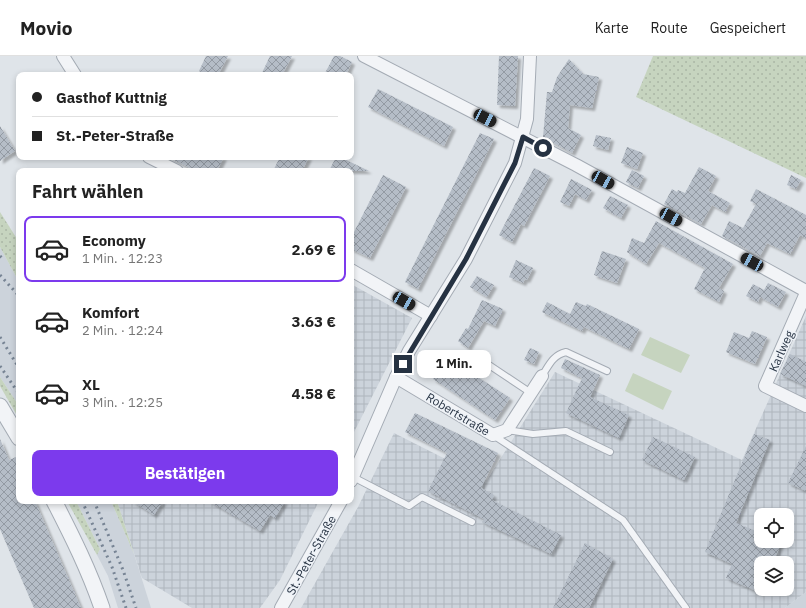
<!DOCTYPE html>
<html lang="de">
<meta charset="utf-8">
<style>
body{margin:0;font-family:"IBM Plex Sans",sans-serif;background:#f6f6f6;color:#222;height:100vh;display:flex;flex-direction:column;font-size:15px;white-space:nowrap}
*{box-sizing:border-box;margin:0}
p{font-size:13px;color:#767676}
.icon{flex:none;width:22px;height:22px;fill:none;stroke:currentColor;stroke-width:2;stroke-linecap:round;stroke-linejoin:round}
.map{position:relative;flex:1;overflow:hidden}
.sheet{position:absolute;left:16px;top:112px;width:338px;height:336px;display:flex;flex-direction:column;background:#fff;border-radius:8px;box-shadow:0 2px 6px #0003}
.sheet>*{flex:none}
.top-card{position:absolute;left:16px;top:16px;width:338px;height:88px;border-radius:8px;box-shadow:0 2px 6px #0003;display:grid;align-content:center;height:88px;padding:0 16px;background:#fff}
.tools{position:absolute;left:754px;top:452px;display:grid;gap:8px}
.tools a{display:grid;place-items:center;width:40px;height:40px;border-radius:8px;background:#fff;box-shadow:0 2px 6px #0003;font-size:20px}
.end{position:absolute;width:18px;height:18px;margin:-9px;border:5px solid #263242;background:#fff;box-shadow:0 0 0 2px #fff}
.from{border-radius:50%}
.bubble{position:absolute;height:28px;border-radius:8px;background:#fff;box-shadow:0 2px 6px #0003;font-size:13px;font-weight:700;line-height:28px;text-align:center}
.car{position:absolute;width:12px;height:24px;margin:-12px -6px;border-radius:5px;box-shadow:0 0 3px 1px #0007;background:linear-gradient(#222 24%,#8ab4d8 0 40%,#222 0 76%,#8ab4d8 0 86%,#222 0)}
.top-card b{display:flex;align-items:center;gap:14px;height:38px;font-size:15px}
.top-card b+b{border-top:1px solid #e0e0e0}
.top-card i{width:10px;height:10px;background:#222}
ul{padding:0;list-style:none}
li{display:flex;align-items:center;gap:12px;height:66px;margin:0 8px 6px;padding:0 8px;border:2px solid transparent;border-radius:8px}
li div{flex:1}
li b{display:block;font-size:15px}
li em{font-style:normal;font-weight:700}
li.on{border-color:#7c3aed}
li>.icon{width:36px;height:36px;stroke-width:1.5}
h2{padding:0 16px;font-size:18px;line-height:48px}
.action{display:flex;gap:8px;margin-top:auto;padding:8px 16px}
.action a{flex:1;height:46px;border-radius:8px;background:#7c3aed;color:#fff;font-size:16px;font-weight:700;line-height:46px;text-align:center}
header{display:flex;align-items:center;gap:24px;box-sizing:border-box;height:56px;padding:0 20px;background:#fff;border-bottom:1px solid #e0e0e0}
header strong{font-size:19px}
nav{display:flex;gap:22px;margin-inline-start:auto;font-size:14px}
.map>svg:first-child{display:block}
.built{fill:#ccd3db}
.industrial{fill:url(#industrial-grid);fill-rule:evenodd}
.grass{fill:url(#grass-dots)}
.pitch{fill:#c6d4bf}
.building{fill:url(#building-cross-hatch);filter:url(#shadow)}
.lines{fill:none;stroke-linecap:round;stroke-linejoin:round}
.service-casing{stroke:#a4abb4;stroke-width:8}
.minor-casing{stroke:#a4abb4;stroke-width:14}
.tertiary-casing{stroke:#a4abb4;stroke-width:17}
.service{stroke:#f2f4f7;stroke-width:6}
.minor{stroke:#f2f4f7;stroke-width:12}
.tertiary{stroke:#f2f4f7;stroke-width:15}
.rail{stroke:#778494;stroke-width:3;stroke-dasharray:2 4;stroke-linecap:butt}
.route{stroke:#263242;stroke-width:5}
.labels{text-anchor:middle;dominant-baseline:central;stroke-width:3;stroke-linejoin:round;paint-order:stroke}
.street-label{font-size:12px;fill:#263242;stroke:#eef2f7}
</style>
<header>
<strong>Movio</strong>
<nav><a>Karte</a><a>Route</a><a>Gespeichert</a></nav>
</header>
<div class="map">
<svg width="806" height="552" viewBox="0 0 806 552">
<defs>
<pattern id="industrial-grid" width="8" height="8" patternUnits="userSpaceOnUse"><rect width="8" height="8" fill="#ccd3db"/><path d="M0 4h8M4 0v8" fill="none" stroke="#afb6bd"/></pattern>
<pattern id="grass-dots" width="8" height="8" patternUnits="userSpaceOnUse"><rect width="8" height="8" fill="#c6d4bf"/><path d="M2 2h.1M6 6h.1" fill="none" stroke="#aab6a5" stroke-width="1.8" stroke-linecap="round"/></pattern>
<pattern id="building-cross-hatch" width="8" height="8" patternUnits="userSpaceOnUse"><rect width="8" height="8" fill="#b5bdc7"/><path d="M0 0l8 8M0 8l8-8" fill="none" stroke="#939aa3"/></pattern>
<filter id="shadow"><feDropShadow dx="3" dy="3" stdDeviation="1" flood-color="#0004"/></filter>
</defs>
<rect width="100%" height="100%" fill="#dfe4e9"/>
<g class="built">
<path d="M0,191l19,35v124l-19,-29z"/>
<path d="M76,445h35l23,53 17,54h-33l-10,-32 -11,-21 3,-6z"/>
<path d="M806,536v16h-21z"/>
</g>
<g class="industrial">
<path d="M351,228l61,34 -61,120z"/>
<path d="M806,260v276l-21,16h-484l57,-101 36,-74 93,47 68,-108 187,88zM761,459h26v26h-26zM761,507h26v26h-26z"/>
<path d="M117,445h202l-39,79 -20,28h-68l-50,-30z"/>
</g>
<g class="grass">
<path d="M653,0h153v122l-170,-81z"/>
<path d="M0,156l19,30v40l-19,-35z"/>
<path d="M0,321l19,29v13l-19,-33z"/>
<path d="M67,445h9l24,48 -3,6z"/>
<path d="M111,445h6l17,53z"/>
</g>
<g class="pitch">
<path d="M650,281l40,18 -9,18 -40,-18z"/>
<path d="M633,317l39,18 -9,19 -38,-19z"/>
</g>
<g class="building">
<path d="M206,0h22l-10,19h-12l-7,-4z"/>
<path d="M270,0h22l-10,19h-21z"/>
<path d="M334,0h6l12,6 -6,13h-22z"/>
<path d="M499,0h19l-3,50 -18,-1z"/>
<path d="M569,3l14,15 16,3 -7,31 -22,-3 -2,23 13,7 -9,18 -29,-16 4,-45h5l5,-15z"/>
<path d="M378,33l75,38 -9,19 -76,-39z"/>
<path d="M0,70l15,25 -15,10z"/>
<path d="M480,77l14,6 -76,150 -13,-7z"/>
<path d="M596,79l15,3 -3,12 -15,-4z"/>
<path d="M627,91l16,6 -6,16 -16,-6z"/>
<path d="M168,101h56l-7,14h-21z"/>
<path d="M280,101h29l-7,14h-29z"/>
<path d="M336,101h4l29,14h-40z"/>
<path d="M699,111l17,9 -8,15 22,12 -5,9 -13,-7 -11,19 -37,-20 8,-15 5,3 1,-2 7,3z"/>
<path d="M534,112l16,8 -26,50 -3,-2 -9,18 -13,-7z"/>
<path d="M632,114l12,6 -6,12 -12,-6z"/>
<path d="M383,119l23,12 -36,71 -19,-9v-11z"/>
<path d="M791,119l10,5 -5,9 -9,-4z"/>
<path d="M571,123l21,11 -6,10 -11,-6 -6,12 -9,-4z"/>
<path d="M756,133l50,26v23l-6,-3 -10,19 -23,-11 -7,13 -38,-20 7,-15 14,7 13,-24 -6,-3z"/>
<path d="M610,140l18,9 -7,13 -18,-10z"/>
<path d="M656,165l77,43 -14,24 5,3 -5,11 -25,-13 11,-21 -15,-8 -31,-17 -13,21 -19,-12 5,-14 12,5z"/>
<path d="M602,195l24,8 -9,24 -23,-8z"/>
<path d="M516,204l17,8 -6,12 -2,-1 -2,4 -14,-6z"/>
<path d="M477,220l17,9 -7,12 -17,-10z"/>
<path d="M768,227l18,9 -8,15 -18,-10 -2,5 -12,-6 7,-12 11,6z"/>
<path d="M482,244l21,9 -8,17 -11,-5 -16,27 -10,-7 8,-13 2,1z"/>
<path d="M547,246l23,12 6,-12 10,4 1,-2 52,25 -10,20 -45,-22 -2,4 -40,-19z"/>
<path d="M752,275l15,6 -12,27 -29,-12 8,-20 15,6z"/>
<path d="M530,292l9,4 -5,12 -10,-4z"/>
<path d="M790,298l16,8v24l-26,-12z"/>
<path d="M447,301l63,41 -15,22 -62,-41z"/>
<path d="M565,303l35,16 -10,22 39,18 -10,23 -53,-25 16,-35 -21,-10z"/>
<path d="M415,357l83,40 -17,35 13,7 -2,5 69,35 -10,19 -69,-32 2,-3 -56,-28 19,-38 -42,-21z"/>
<path d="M754,378l16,6 -34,83 25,10v8h21l-9,22h-12v30l-35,-15 6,-14 -27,-12z"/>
<path d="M653,381l42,20 -11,23 -42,-20z"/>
<path d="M0,383l9,21 7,-3 3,6v38h16l46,107h-47l-34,-79z"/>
<path d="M806,390v45l-18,-8z"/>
<path d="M132,445h31l-9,14z"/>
<path d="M209,445h76l-10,17 -5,-3 -10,16z"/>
<path d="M585,487l28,16 -24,49h-36z"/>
</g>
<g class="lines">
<g class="service-casing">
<g id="service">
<path d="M480,303l51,34"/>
<path d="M542,320c7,-11 11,-21 24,-24l41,19"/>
<path d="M507,374l26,4 33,-3 44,21"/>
<path d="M493,379l130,85 63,88"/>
<path d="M353,421l56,29 13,-9 50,25"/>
</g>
</g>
<g class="minor-casing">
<g id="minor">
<path d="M63,0l12,19"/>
<path d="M364,0l212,109 230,126"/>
<path d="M149,101l28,14"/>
<path d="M351,214l80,46"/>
<path d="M806,237l-41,93 41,20"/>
<path d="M396,321l97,58 14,-5 35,-54"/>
<path d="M351,425l45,-104 13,-26 57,-92 49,-96 12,-44 3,-63"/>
<path d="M281,552l60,-107"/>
</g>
</g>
<g class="tertiary-casing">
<g id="tertiary">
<path d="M0,350l19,32"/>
<path d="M54,445c18,35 35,69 48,107"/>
</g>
</g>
<use href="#service" class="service"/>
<use href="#minor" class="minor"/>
<use href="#tertiary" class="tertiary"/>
<g class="rail">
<path d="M0,200l4,4"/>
<path d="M0,219l19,21"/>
<path d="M0,281l19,31"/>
<path d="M0,310l19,28"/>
<path d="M82,445l30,66 14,41"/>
<path d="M94,445l29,69 13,38"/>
</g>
</g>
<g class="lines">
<path class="route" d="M403,308l63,-105 49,-96 8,-26 20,11"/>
</g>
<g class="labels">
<g class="street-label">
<text transform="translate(781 295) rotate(-66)">Karlweg</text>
<text transform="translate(458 358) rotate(31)">Robertstraße</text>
<text transform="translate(311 499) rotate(-61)">St.-Peter-Straße</text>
</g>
</g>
</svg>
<div class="tools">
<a><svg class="icon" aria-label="locate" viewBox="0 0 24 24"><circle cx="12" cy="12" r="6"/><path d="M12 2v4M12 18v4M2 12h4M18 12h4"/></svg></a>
<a><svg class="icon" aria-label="layers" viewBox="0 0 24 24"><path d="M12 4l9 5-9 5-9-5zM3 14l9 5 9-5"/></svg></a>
</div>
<i class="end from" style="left:543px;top:92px"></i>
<i class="end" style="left:403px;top:308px"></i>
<div class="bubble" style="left:417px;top:294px;width:74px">1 Min.</div>
<i class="car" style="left:485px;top:62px;rotate:117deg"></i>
<i class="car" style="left:603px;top:124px;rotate:119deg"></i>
<i class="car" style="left:671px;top:161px;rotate:119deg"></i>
<i class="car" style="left:752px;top:206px;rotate:299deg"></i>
<i class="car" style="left:404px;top:245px;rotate:120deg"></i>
<div class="top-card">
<b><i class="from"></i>Gasthof Kuttnig</b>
<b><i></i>St.-Peter-Straße</b>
</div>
<section class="sheet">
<h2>Fahrt wählen</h2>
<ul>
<li class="on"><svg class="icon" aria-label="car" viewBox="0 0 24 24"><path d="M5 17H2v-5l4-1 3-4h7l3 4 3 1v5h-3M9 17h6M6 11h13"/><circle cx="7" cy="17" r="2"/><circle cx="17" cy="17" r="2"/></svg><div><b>Economy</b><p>1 Min. · 12:23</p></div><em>2.69 €</em></li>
<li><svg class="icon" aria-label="car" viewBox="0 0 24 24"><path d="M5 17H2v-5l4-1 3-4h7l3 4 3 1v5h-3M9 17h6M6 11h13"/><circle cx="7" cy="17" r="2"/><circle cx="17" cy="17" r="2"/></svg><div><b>Komfort</b><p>2 Min. · 12:24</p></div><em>3.63 €</em></li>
<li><svg class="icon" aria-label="car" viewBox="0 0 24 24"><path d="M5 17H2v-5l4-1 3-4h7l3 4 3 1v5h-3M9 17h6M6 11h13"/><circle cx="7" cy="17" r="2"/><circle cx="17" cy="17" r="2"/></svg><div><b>XL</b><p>3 Min. · 12:25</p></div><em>4.58 €</em></li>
</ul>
<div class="action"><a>Bestätigen</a></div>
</section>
</div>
